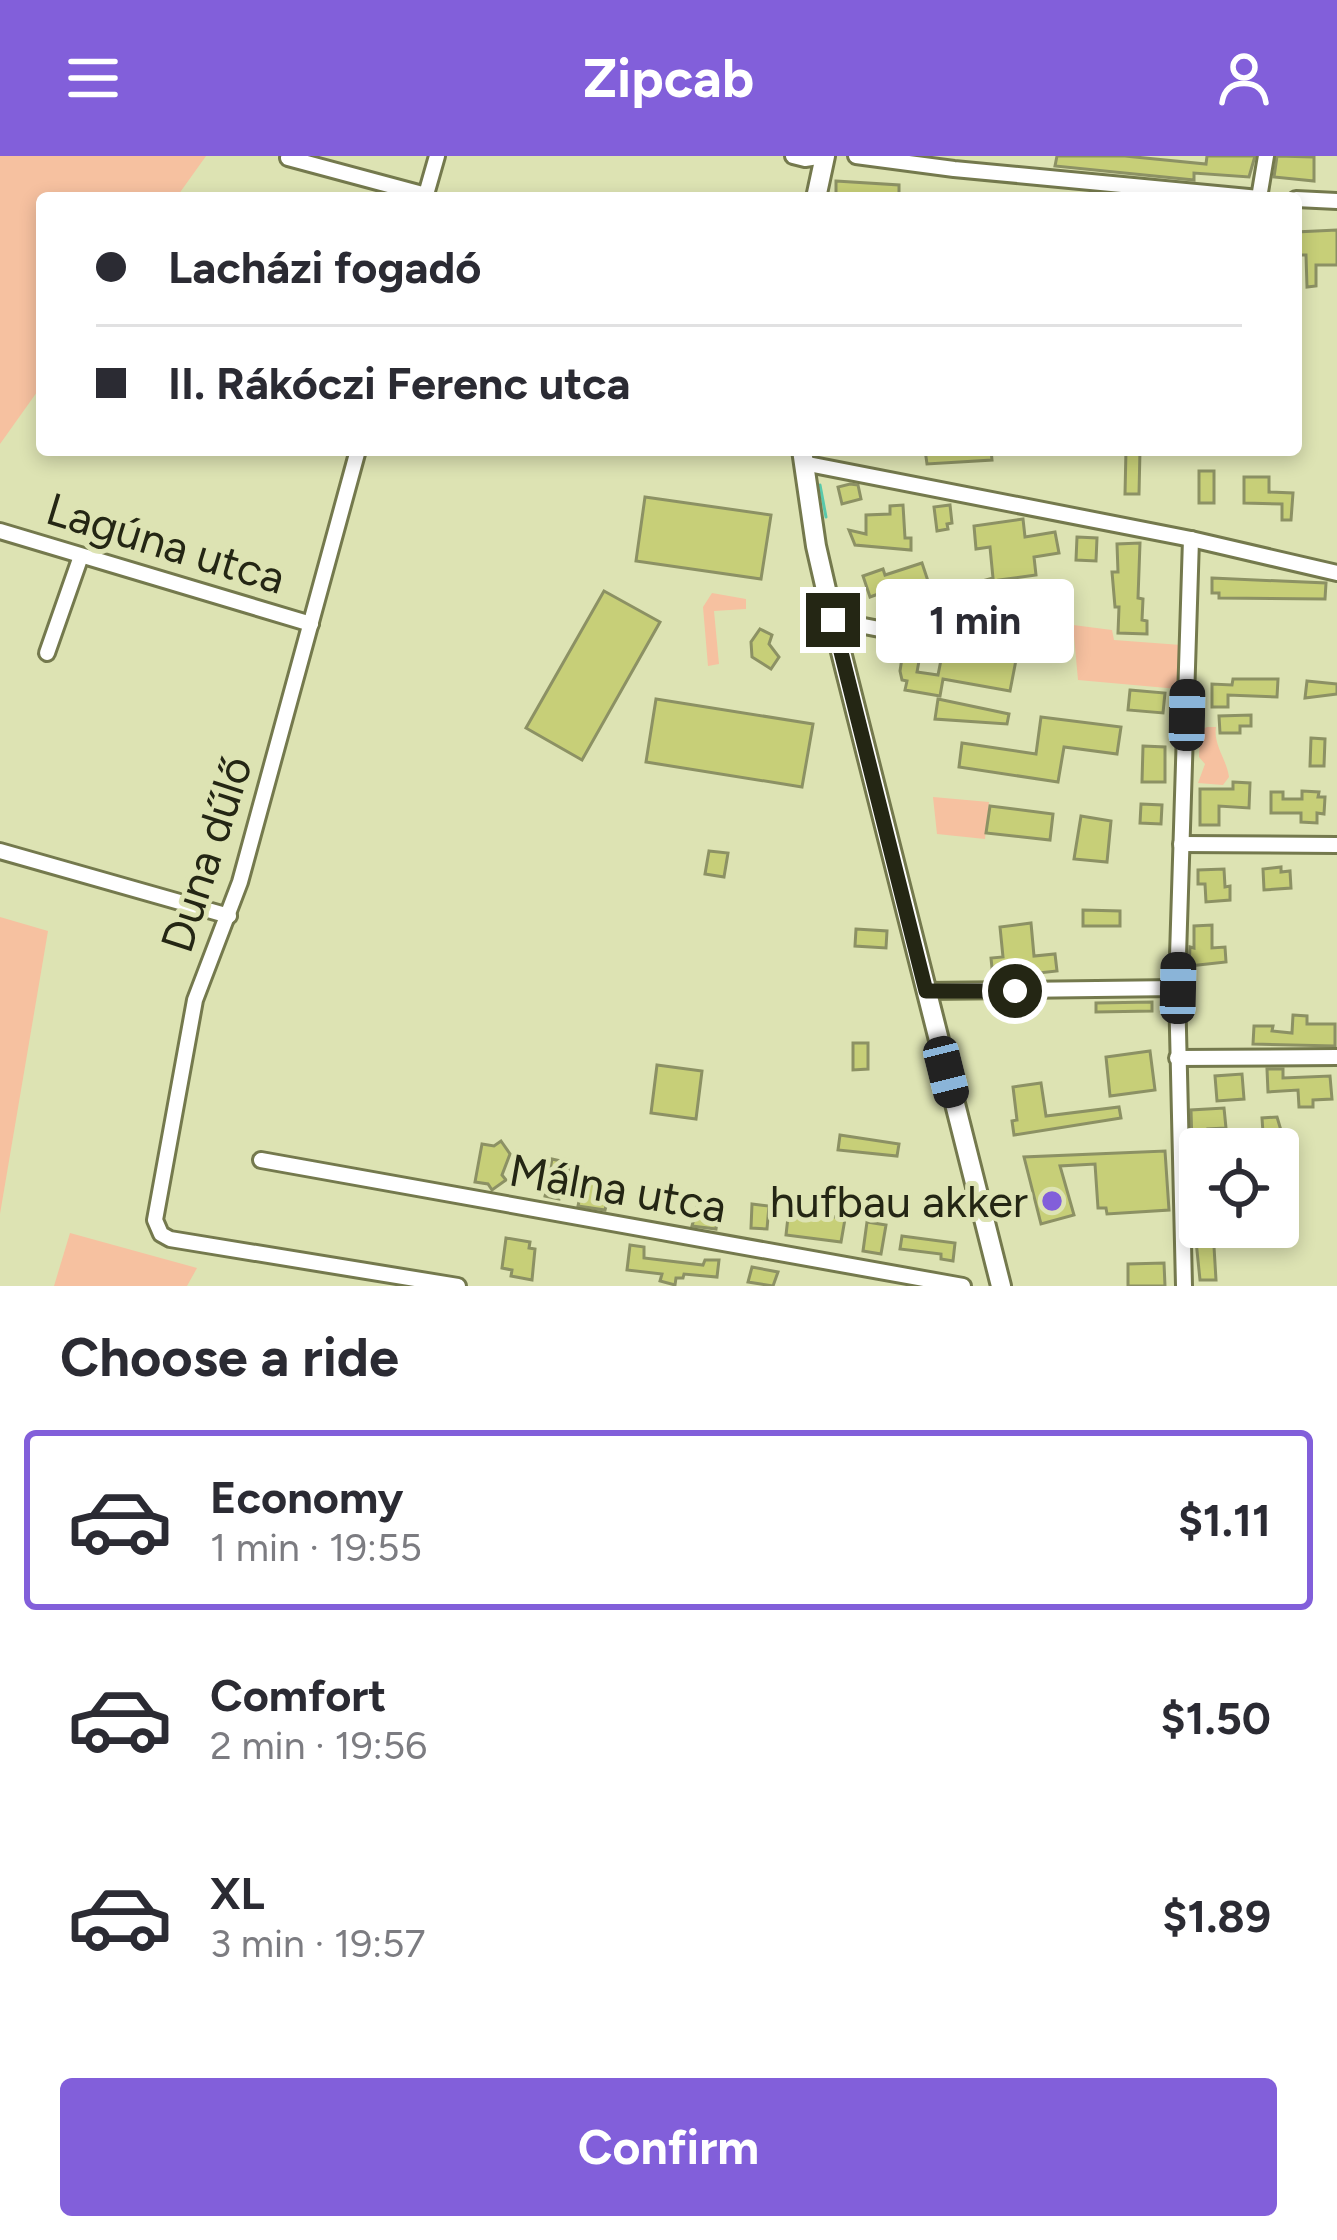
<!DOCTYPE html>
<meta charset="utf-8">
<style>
body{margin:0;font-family:Figtree,sans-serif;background:#f7f7f7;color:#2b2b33;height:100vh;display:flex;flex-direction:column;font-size:45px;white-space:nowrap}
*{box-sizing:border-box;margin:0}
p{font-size:39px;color:#7c7c81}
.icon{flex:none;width:66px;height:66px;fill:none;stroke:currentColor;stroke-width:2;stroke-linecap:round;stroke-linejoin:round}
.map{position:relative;height:1130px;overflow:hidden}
.side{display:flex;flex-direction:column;background:#fff;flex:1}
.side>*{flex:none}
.hud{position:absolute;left:36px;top:36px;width:1266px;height:264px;border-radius:12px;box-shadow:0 6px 18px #0003;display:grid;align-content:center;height:264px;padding:0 60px;background:#fff}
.controls{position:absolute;left:1179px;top:972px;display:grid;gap:24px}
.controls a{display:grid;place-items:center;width:120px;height:120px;border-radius:12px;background:#fff;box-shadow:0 6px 18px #0003;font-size:60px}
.end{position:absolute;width:54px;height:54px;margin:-27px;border:15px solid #242614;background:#fff;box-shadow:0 0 0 6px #fff}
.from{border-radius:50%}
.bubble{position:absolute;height:84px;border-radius:12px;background:#fff;box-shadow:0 6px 18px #0003;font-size:39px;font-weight:700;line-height:84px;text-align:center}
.car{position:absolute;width:36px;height:72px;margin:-36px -18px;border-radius:15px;box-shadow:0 0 9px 3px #0007;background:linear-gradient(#222 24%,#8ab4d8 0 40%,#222 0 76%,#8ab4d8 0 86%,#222 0)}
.hud b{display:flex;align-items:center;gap:42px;height:114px;font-size:45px}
.hud b+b{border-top:3px solid #e1e1e2}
.hud i{width:30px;height:30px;background:#2b2b33}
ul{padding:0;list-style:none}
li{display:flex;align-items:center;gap:36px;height:180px;margin:0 24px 18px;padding:0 36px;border:6px solid transparent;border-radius:12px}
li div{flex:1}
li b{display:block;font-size:45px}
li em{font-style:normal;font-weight:700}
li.on{border-color:#825fda}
li>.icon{width:108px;height:108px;stroke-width:1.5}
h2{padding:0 60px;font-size:54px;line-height:144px}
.action{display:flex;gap:24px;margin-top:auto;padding:24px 60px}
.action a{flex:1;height:138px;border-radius:12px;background:#825fda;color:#fff;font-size:48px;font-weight:700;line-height:138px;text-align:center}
header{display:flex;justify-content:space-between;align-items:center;height:156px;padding:0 60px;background:#825fda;color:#fff;font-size:54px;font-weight:700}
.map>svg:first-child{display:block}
.green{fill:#f6c1a0}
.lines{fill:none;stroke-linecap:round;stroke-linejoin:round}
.stream{stroke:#59c9ab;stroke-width:3}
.building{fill:#c7cf78;stroke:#8c9164;stroke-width:3}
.minor-casing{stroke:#74794d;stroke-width:20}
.major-casing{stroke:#74794d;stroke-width:24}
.minor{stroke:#fff;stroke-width:14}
.major{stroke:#fff;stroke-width:18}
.route{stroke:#242614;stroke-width:15}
.poi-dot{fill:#825fda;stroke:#dde3b3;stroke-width:4.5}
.labels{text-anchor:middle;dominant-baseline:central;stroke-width:10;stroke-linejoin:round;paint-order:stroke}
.street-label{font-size:45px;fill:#242614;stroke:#dde3b3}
.poi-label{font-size:45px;fill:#242614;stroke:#dde3b3;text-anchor:end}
</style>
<header><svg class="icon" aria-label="menu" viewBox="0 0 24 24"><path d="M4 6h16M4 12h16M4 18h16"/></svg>Zipcab<svg class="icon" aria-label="person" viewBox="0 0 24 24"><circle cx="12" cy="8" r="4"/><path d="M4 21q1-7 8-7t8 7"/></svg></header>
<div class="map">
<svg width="1337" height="1130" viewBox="0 0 1337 1130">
<rect width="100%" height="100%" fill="#dde3b3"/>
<g class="green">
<path d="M0,0h206l-30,42h-134v187l-42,59z"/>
<path d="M712,437l34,6v10l-32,2 5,53 -11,2 -5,-59z"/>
<path d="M1073,469l39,5 2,10 67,5 -3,44 -100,-9z"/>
<path d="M1207,571h9c-3,18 11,33 13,50l-6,8 -25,-2 7,-19 -6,-7 1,-26z"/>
<path d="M933,641l56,5 -4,37 -48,-5z"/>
<path d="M0,761l48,14 -48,283z"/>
<path d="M70,1077l127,35 -10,18h-133z"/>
</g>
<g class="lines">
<path class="stream" d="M820,329l6,32"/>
</g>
<g class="building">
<path d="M1057,0h68l81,8 1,-8h48l-6,21 -55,-4v7l-139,-14z"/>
<path d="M1277,0l37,1v24l-40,-4z"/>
<path d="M836,25l63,4v13h-63z"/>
<path d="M1337,74v35h-21v21l-9,1 -1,-32h-10v-23z"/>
<path d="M925,294h66l1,10 -65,4z"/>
<path d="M1126,294h14l-1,44h-14z"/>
<rect x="1199" y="315" width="15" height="32"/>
<path d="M1244,321h25v15l24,1 -2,27h-9v-16l-38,-1z"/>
<path d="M850,328l8,1 3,14 -19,5 -4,-17z"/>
<path d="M645,341l126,18 -10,64 -125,-18z"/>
<path d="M903,349l2,33h6v12l-56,-5 -6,-15 17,4v-19l24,-1v-8z"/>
<path d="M950,349l2,18 -5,1 1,5 -11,2 -3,-24z"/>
<path d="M1023,363l2,18 30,-5 4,21 -25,4 2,18 -37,5 6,19 -61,20 -8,-25 57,-16 -3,-31 -14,2 -2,-23z"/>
<path d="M1077,381l20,1 -1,23 -20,-1z"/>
<path d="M1140,387l-2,55 5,1 -1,21 5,1v13l-29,-1 1,-26h-4l-3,-35h6l-1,-28z"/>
<path d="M922,407l7,21 -21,7 -2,-7 -36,13 -7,-21 20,-7 2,6z"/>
<path d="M1212,422l114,5 -1,16 -106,-1v-5h-7z"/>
<path d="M604,435l56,31 -78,138 -56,-32z"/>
<path d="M760,473l12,6 -3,9 10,13 -8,12 -19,-12 -1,-15z"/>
<path d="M947,498l39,7 11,-5 19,4 -6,31 -67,-12 -3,17 -35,-6 2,-9 -5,-1 -2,-9 2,-13 17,3 -2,11 21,3 4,-20z"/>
<path d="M1233,523h45l-1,18 -49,-2v12h-16v-23l20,1z"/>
<path d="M1307,525l30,3v10l-32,4z"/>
<path d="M1130,534l35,3 -2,20 -35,-3z"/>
<path d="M656,543l157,25 -11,63 -156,-25z"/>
<path d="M938,543l71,15 -2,10 -72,-5z"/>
<path d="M1251,559v11h-11v7h-20l-1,-17z"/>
<path d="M1041,561l80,10 -4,27 -53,-7 -6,35 -99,-15 3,-24 74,11z"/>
<path d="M1311,582l14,1 -1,27h-14z"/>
<path d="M1143,590l22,1v35h-23z"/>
<path d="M1233,626l17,1 -1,25 -30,-2v19h-19v-36h33z"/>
<path d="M1302,635l17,1 -1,5h7l-1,17 -7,-1v10l-16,-1v-9h-30v-21h12v7h19z"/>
<path d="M1141,648l21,1 -1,19 -21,-1z"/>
<path d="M990,650l63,8 -3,26 -64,-7z"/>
<path d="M1081,660l30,5 -4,41 -33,-3z"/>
<path d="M709,695l19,2 -4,24 -19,-3z"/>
<path d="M1281,711v5l9,-1 1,17 -27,2 -1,-21z"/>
<path d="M1224,713l1,18 5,-1v14l-24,2 -1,-18h-7v-14z"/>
<path d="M1083,754l37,1v15h-37z"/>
<path d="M1031,767l3,33 21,-2 2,17 -64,7 -2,-20 12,-1 -3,-30z"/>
<path d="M1212,769v23l13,-1 1,15 -37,4 1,-19 4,1v-22z"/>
<path d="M856,773l31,2 -1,17 -31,-2z"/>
<path d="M1152,846v9l-56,1v-9z"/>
<path d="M1293,859l14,1v8h28v22l-82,-2 1,-18h19l-1,5 20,2z"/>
<path d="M853,887h15v26l-15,1z"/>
<path d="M1150,895l5,39 -45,6 -4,-39z"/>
<path d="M657,909l45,6 -6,48 -45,-6z"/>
<path d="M1267,913h16v9l47,-2 2,23 -19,1v7h-14l-1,-17 -30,2z"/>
<path d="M1242,918l2,25 -27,2 -2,-25z"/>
<path d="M1041,927l5,33 73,-9 2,11 -107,17 -2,-14 5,-1 -4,-33z"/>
<path d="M1224,952l2,20 -18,1 1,6 -8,1 -1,43 -7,1 -2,-70z"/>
<path d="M1277,961l6,20 -5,1 1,8 -15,1 -2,-29z"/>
<path d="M840,979l59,9 -2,12 -59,-6z"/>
<path d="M501,985l9,13 -8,21 4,5 -14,10 -4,-6 -13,-2 7,-38 12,2z"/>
<path d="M1165,995l4,59 -62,4 -1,-6h-8l-3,-44 -35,2 14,49 -33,9 -17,-67z"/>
<path d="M552,1003l13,3 -1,5 6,2 -1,6 43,8 -7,27 -27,-4 2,-9 -20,-4 -1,6 -14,-3z"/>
<path d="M698,1047l21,4 -3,22 -24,-3z"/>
<path d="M752,1048l17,2 -2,23 -16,-1z"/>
<path d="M789,1052l56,11 -4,23 -55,-7z"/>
<path d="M867,1066l19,3 -5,29 -18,-3z"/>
<path d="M1213,1074l3,50h-16l-5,-49z"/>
<path d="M902,1080l53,7 -2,18 -12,-2v-5l-41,-5z"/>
<path d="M506,1082l24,4 -1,6 6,1 -3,31 -21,-4 1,-6 -10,-2z"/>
<path d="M630,1089l14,2v11l59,7 2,-5h14l-2,17 -33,-3 -1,4h-7l-1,7 -15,-4 2,-7 -35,-4z"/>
<path d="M1164,1107l1,23h-37v-22z"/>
<path d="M752,1111l26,5 -5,14 -25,-4z"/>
</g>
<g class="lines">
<g class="minor-casing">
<g id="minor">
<path d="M793,0l12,3 19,-3"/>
<path d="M856,0l98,13 305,29"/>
<path d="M288,2l138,37"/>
<path d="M425,42l12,-42"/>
<path d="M1259,42l7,-42"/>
<path d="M1296,43l41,2"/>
<path d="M358,294l-118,432 -45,118 -40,220 6,14 9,5 288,47"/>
<path d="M803,307l388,76 146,34"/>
<path d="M0,375l311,93"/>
<path d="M833,464l155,30"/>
<path d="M47,497l34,-97"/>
<path d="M1181,688l156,1"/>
<path d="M0,695l229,65"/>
<path d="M926,835l251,-3"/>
<path d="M1177,902l160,-1"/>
<path d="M261,1004l702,126"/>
<path d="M1184,1130l-7,-298 14,-449"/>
</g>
</g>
<g class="major-casing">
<g id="major">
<path d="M816,42l9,-42"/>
<path d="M802,294l14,96 17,74 168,666"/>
</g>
</g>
<use href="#minor" class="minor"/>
<use href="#major" class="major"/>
</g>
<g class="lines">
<path class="route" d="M833,464l93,371h89"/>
</g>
<circle class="poi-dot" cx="1052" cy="1045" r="12"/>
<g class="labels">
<g class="street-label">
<text transform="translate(166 387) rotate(17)">Lagúna utca</text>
<text transform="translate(206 698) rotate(-72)">Duna dűlő</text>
<text transform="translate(618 1032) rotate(10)">Málna utca</text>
</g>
<g class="poi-label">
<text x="1028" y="1045">hufbau akker</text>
</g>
</g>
</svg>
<div class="controls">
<a><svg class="icon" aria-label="locate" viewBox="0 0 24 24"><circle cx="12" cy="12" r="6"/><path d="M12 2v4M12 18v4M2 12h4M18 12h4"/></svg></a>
</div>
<i class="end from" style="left:1015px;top:835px"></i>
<i class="end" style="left:833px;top:464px"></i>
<div class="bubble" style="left:876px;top:423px;width:198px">1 min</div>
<i class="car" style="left:1187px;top:559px;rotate:1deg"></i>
<i class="car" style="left:1178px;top:832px;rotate:1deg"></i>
<i class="car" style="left:946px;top:916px;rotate:166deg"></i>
<div class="hud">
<b><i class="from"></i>Lacházi fogadó</b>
<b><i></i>II. Rákóczi Ferenc utca</b>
</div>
</div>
<section class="side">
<h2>Choose a ride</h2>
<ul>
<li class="on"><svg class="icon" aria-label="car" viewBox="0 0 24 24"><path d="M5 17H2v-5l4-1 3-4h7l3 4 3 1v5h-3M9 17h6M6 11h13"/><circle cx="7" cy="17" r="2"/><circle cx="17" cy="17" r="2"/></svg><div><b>Economy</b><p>1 min · 19:55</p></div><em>$1.11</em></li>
<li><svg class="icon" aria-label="car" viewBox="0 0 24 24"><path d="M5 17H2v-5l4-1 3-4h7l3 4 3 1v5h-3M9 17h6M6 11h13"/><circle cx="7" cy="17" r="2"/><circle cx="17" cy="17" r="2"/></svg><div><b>Comfort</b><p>2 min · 19:56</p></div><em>$1.50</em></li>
<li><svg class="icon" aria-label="car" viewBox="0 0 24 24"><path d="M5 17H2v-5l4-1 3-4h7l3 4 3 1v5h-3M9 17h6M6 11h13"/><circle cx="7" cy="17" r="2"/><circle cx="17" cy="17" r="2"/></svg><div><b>XL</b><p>3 min · 19:57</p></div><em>$1.89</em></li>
</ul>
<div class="action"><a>Confirm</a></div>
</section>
